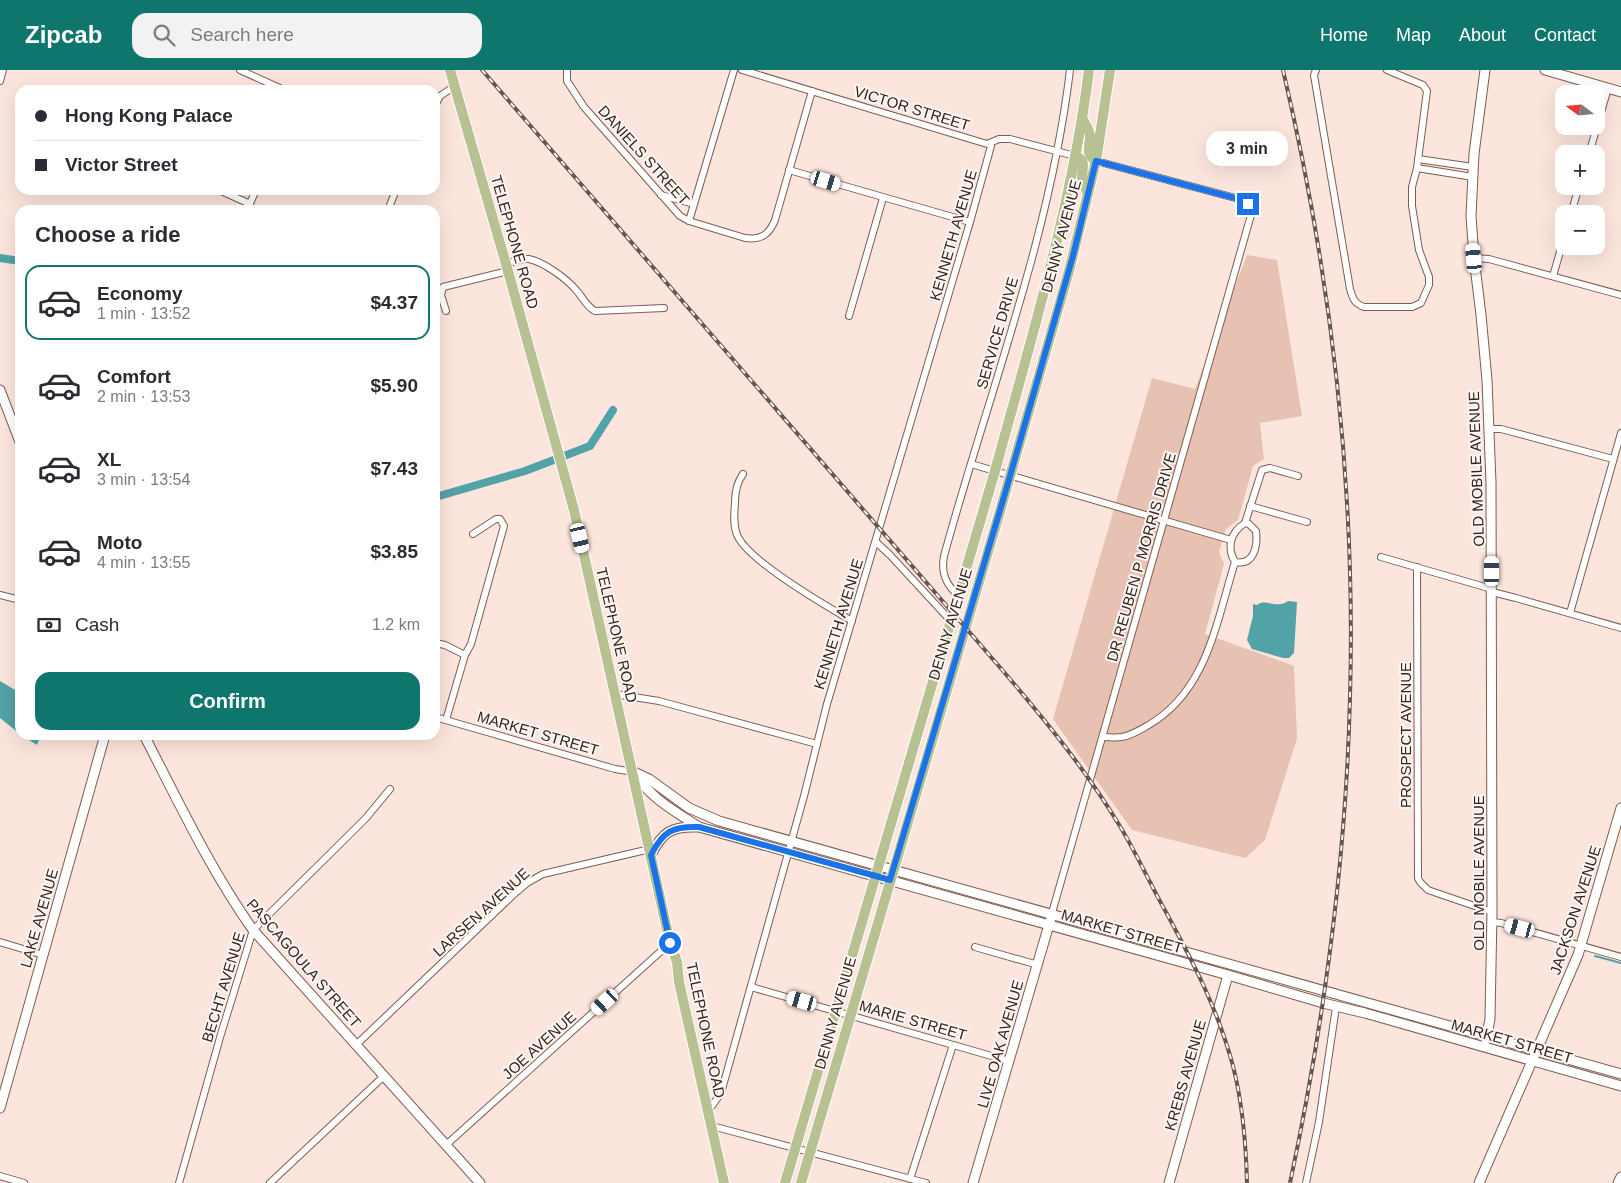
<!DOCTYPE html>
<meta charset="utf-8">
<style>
body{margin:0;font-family:Helvetica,sans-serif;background:#f2f2f3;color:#2b2b33;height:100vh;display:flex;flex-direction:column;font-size:19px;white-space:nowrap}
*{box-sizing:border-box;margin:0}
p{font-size:16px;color:#7c7c81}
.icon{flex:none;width:28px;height:28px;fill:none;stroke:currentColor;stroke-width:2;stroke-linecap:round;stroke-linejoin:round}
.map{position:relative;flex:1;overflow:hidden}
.panel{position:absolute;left:15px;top:135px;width:425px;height:535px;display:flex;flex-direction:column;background:#fff;border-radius:15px;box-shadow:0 5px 20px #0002}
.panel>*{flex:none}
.top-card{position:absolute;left:15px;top:15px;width:425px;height:110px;border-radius:15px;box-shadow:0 5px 20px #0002;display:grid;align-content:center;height:110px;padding:0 20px;background:#fff}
.needle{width:32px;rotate:286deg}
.buttons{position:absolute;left:1555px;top:15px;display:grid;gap:10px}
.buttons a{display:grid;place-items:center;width:50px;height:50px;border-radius:10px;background:#fff;box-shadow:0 5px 20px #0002;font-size:25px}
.end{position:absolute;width:22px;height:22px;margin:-11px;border:6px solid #1a73e8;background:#fff;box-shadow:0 0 0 2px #fff}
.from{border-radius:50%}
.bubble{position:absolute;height:35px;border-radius:15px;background:#fff;box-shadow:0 5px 20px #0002;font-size:16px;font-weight:600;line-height:35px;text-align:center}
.car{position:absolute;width:15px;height:30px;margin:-15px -8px;border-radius:6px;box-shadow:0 0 4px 1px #0007;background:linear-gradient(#fff 24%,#345 0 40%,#fff 0 76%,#345 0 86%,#fff 0)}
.top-card b{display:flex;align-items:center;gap:18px;height:48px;font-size:19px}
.top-card b+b{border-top:1px solid #e1e1e2}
.top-card i{width:12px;height:12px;background:#2b2b33}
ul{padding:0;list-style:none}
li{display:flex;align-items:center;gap:15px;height:75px;margin:0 10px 8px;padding:0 10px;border:2px solid transparent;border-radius:15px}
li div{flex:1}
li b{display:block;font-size:19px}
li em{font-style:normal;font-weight:600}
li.selected{border-color:#0f766e}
li>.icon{width:45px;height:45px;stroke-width:1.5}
h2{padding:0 20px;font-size:22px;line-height:60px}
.pay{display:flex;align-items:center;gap:12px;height:55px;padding:0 20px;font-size:19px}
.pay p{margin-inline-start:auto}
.action{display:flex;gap:10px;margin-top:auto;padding:10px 20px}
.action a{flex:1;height:58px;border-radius:15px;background:#0f766e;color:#fff;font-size:20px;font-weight:600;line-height:58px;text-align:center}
header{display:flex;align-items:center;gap:30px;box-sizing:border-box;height:70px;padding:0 25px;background:#0f766e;color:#fff}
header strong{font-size:24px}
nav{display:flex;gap:28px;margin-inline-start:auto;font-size:18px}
.search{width:350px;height:45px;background:#f2f2f3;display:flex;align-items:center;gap:12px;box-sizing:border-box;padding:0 18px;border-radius:15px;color:#7c7c81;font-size:19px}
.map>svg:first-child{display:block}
.green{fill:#e7c1b2}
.water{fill:#51a3a7}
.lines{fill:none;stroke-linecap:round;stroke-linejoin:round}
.stream{stroke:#51a3a7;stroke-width:2}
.canal{stroke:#51a3a7;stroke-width:8}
.street-casing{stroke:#7e5d51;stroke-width:8}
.secondary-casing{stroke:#7e5d51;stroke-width:11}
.primary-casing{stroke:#fff;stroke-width:12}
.street{stroke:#fff;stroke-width:6}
.secondary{stroke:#fff;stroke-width:9}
.primary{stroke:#b7c192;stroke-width:10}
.rail-casing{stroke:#66564f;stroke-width:4}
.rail{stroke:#fef6f3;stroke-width:2;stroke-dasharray:5.5;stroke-linecap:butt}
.route{stroke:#1a73e8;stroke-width:6}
.labels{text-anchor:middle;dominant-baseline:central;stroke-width:4;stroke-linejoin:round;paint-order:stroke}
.street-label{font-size:15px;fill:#32241e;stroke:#fef6f3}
</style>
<header>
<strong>Zipcab</strong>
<div class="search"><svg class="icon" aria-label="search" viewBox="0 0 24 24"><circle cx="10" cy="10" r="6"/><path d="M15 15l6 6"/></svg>Search here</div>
<nav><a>Home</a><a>Map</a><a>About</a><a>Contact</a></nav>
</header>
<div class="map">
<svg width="1621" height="1113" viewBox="0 0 1621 1113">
<rect width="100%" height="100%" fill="#fce5dc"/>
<path class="green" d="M1247,185l30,5 25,156 -42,7 4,36 -11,7 -15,54 -12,9 -7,23 5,12 -19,70 89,32 3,72 -32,102 -20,18 -113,-28 -79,-111 99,-341 43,11z"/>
<g class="water">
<path d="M1288,531l9,1 -3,51 -5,5h-6l-31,-9 -5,-9 6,-24v-12l4,1c8,-6 15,1 24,-1 2,0 5,-2 7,-3z"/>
<path d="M0,611l20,12v41l-20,-16z"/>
<path d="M21,665h20l-4,10z"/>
</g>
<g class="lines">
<path class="stream" d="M1595,886l26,7"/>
<g class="canal">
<path d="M0,188l20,3"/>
<path d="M435,424l4,2 86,-25 65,-25 23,-36"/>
</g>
<g class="street-casing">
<g id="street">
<path d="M240,0l44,20"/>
<path d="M567,0v11l17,26 96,109 9,5 56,17c16,2 24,-3 30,-18l37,-129"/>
<path d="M742,0l245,74 12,-5h11l65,17"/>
<path d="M1316,0l-2,5 36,214c3,10 4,14 14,18h48l9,-4 8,-18v-8l-10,-27 -7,-44v-19l5,-19 10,-77 -4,-6 -36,-15"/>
<path d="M0,11l3,-11"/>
<path d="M435,36l5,-10 15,-10"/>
<path d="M1589,84l19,-66"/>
<path d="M1418,89l55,8"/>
<path d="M1417,98l56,9"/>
<path d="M789,100l181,52"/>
<path d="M219,120l31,14"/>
<path d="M661,125l33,9"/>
<path d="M247,140l9,-20"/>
<path d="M388,140l8,-20"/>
<path d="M1571,144l8,-28"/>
<path d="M689,151l45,-151"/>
<path d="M1474,188l15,1 132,36"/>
<path d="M506,194c7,-2 16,-6 23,-5 15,3 38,20 48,32 6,7 10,16 18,20l69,-3"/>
<path d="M1553,206l11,-38"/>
<path d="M446,241l-5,-16 2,-8 65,-16"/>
<path d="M849,246l34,-118"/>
<path d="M1490,359h11l112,30"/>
<path d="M971,394l260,76"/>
<path d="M743,404c-6,8 -8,19 -8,29 -1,11 -2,24 3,34 13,25 88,69 114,84"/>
<path d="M1250,436l57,16"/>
<path d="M1245,453l4,1 7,7c2,15 -2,35 -21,31 -9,-15 -4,-30 10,-39z"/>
<path d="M1245,453l17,-53 8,-2 28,8"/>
<path d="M876,472l14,13 60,65"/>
<path d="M1381,487l111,32"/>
<path d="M1417,497l1,311 2,4 8,8 64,22"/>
<path d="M1492,522l24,6 105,30"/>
<path d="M0,525l20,5"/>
<path d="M958,525c-13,-11 -17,-23 -14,-39 44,-161 106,-319 126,-486"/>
<path d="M1570,543l51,-180"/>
<path d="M435,573l10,2 20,10"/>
<path d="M615,624l44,7 158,43"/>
<path d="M435,647l180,52 19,3"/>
<path d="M446,650l19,-65 6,-11 33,-118 -4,-7h-4l-23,15"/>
<path d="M1103,667c6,0 13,1 19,0 8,-1 18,-7 25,-11 60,-34 69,-103 88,-164"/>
<path d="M1052,843l199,-698 -1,-8 -7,-7 -147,-39"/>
<path d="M1492,852l9,1 120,34"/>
<path d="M0,872l43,13"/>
<path d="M975,877l63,18"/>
<path d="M751,917l258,74"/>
<path d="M356,975l157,-150 14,-12 16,-9 107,-25"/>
<path d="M709,1040l12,-17 83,-297 23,-92 143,-482 21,-76 -1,-3"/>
<path d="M712,1056l214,57"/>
<path d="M446,1075l224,-202"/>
<path d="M0,1106l24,7"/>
<path d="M910,1109l43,-134"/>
<path d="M179,1113l42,-149 32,-104 113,-112 24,-29"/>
<path d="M270,1113l114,-107"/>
<path d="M1306,1113l13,-61 17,-115"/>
</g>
</g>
<g class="secondary-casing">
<g id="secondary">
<path d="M1485,0l-11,84 -3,62 3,42 7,57 6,65 4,103 1,429 -2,107 -4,21"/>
<path d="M1545,0l76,22"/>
<path d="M0,320l20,52"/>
<path d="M144,665c34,66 66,134 109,195l227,253"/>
<path d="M634,702c17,27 39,38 65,55l529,148 95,28 42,10 256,73"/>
<path d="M634,702l15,7 40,29 30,13 902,253"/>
<path d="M651,785c11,-23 21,-29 46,-28"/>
<path d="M0,1038l105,-373"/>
<path d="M973,1113l78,-265"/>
<path d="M1169,1113l59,-208"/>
<path d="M1479,1113l99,-228 43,-147"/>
<path d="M1618,1113l3,-6"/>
</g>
</g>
<g class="primary-casing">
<g id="primary">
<path d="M450,0l56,194 68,246 96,433 7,19 2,20 45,201"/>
<path d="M1082,47c2,6 8,13 8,19 0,10 -5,18 6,25"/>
<path d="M1075,86c12,4 7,12 7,22 1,5 4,11 6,16"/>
<path d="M785,1113l210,-712c36,-132 77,-265 94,-401"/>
<path d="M801,1113l197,-665 71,-247 27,-110 14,-91"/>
</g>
</g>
<use href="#street" class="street"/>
<use href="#secondary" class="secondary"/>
<use href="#primary" class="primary"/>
<g class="rail-casing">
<g id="rail">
<path d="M482,0l522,602c41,48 81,97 114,151 18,29 32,61 49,91 27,50 51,96 66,152 10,39 13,78 14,117"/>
<path d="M1283,0c48,205 73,416 67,627 -4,164 -26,326 -60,486"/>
</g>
</g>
<use href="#rail" class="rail"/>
</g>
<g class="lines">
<path class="route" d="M670,873l-19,-88c12,-24 22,-29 48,-28l191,53 116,-390 67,-234 23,-95 139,37 13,6"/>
</g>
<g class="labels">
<g class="street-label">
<text transform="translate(912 38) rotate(17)">VICTOR STREET</text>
<text transform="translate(644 85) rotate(48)">DANIELS STREET</text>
<text transform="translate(953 165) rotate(-74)">KENNETH AVENUE</text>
<text transform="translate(1061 166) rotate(-75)">DENNY AVENUE</text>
<text transform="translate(515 172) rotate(74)">TELEPHONE ROAD</text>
<text transform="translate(997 263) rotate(-74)">SERVICE DRIVE</text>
<text transform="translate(1476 399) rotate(-92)">OLD MOBILE AVENUE</text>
<text transform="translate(1141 487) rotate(-74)">DR REUBEN P MORRIS DRIVE</text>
<text transform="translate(838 554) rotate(-73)">KENNETH AVENUE</text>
<text transform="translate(950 554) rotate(-73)">DENNY AVENUE</text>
<text transform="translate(617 565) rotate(77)">TELEPHONE ROAD</text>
<text transform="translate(538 663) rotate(16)">MARKET STREET</text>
<text transform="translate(1405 665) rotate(-90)">PROSPECT AVENUE</text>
<text transform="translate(1478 803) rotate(-90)">OLD MOBILE AVENUE</text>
<text transform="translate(1575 840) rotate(-72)">JACKSON AVENUE</text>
<text transform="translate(481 842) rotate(-42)">LARSEN AVENUE</text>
<text transform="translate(39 848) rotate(-74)">LAKE AVENUE</text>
<text transform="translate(1122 861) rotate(16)">MARKET STREET</text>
<text transform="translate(304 893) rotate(49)">PASCAGOULA STREET</text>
<text transform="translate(223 917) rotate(-73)">BECHT AVENUE</text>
<text transform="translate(835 943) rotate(-74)">DENNY AVENUE</text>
<text transform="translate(913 950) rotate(16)">MARIE STREET</text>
<text transform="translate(706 960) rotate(78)">TELEPHONE ROAD</text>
<text transform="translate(1512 971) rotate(16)">MARKET STREET</text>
<text transform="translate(1000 974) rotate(-74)">LIVE OAK AVENUE</text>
<text transform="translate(539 975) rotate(-42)">JOE AVENUE</text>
<text transform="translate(1185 1005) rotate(-74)">KREBS AVENUE</text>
</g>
</g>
</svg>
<div class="buttons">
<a><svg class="needle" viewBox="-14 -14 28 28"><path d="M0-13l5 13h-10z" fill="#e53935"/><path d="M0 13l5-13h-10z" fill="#7c7c81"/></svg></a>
<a>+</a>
<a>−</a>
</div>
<i class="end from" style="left:670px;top:873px"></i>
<i class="end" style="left:1248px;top:134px"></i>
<div class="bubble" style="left:1206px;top:61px;width:82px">3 min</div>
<i class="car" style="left:826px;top:111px;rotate:107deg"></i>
<i class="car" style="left:1474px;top:188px;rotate:355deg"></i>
<i class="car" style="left:580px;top:468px;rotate:167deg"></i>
<i class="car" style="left:1492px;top:501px;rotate:0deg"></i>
<i class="car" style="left:1520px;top:858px;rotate:285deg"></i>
<i class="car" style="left:802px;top:931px;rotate:286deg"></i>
<i class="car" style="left:605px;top:932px;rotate:228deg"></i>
<div class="top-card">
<b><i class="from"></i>Hong Kong Palace</b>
<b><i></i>Victor Street</b>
</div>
<section class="panel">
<h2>Choose a ride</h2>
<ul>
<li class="selected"><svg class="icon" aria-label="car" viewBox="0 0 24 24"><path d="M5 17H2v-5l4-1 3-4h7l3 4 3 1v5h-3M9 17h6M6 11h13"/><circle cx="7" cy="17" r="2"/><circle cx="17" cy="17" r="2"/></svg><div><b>Economy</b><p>1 min · 13:52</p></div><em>$4.37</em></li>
<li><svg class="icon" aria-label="car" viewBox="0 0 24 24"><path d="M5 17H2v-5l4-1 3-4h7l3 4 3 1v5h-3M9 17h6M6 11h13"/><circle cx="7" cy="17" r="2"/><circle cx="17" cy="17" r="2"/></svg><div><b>Comfort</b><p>2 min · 13:53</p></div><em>$5.90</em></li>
<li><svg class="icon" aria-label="car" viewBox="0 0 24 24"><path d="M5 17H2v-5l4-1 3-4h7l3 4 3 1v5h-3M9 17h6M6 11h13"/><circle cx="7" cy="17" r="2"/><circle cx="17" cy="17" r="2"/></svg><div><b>XL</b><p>3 min · 13:54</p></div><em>$7.43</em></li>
<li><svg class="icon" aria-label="car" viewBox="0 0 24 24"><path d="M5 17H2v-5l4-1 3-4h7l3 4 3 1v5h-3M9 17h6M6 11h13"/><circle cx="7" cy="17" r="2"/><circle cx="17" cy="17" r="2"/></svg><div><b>Moto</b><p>4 min · 13:55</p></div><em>$3.85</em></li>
</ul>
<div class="pay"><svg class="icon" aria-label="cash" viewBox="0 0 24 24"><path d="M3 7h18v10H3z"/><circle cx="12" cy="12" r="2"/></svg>Cash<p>1.2 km</p></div>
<div class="action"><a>Confirm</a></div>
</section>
</div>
